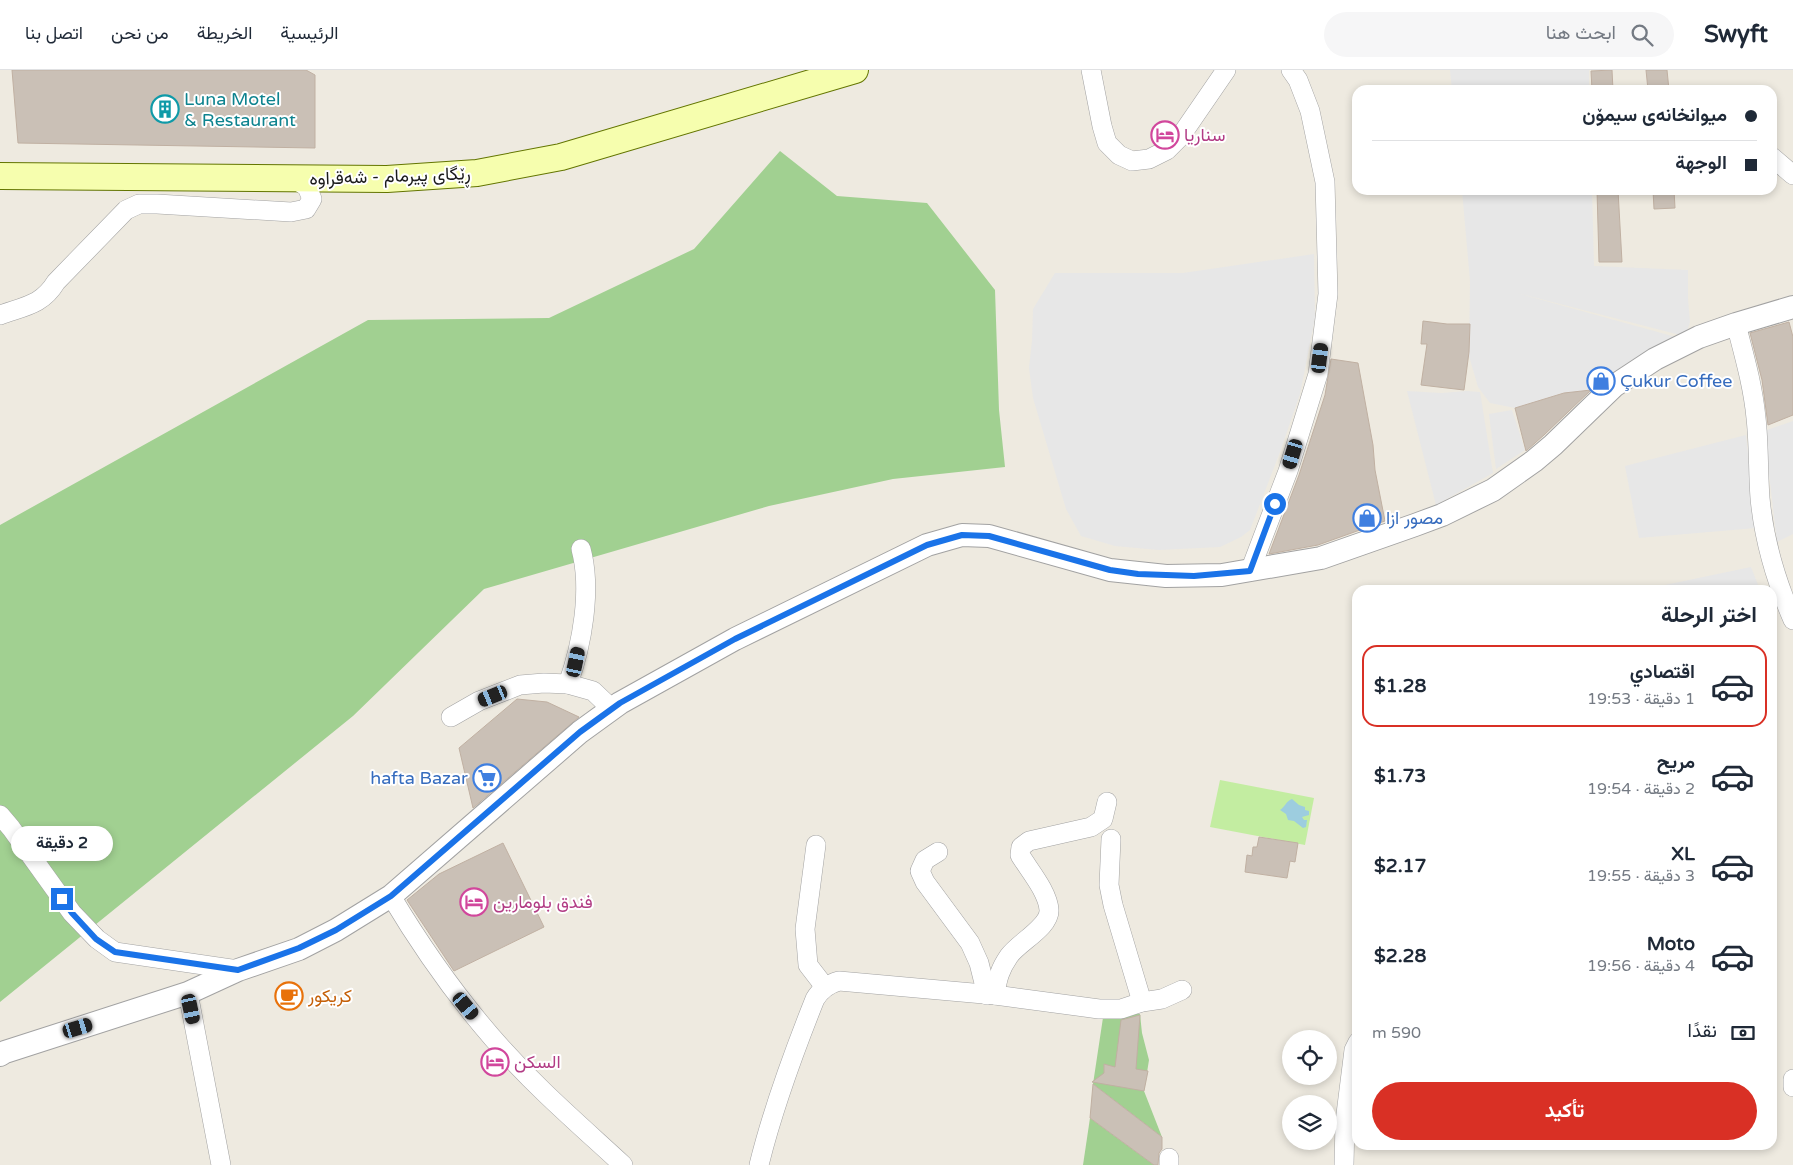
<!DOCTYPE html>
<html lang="ar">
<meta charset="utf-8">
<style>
body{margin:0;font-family:"Varela Round",Vazirmatn,sans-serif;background:#f6f6f7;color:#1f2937;direction:rtl;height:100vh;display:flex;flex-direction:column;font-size:19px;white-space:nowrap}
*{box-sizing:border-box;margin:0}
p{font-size:16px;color:#747a83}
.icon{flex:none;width:28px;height:28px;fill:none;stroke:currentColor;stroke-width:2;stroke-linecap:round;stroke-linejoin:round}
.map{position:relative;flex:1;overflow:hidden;direction:ltr}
.panel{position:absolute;left:1352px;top:515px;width:425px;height:565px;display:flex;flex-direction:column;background:#fff;border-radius:15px;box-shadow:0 2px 8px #0003;direction:rtl}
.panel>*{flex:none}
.banner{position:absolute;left:1352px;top:15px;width:425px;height:110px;border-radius:15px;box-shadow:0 2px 8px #0003;direction:rtl;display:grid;align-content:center;height:110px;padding:0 20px;background:#fff}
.tools{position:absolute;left:1282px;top:960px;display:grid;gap:10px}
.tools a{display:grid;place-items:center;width:55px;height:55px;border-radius:50%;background:#fff;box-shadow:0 2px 8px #0003;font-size:25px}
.end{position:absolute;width:22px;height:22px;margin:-11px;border:6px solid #1a73e8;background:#fff;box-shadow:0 0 0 2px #fff}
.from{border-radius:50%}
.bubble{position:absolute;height:35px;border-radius:18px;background:#fff;box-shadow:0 2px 8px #0003;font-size:16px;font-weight:700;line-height:35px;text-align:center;direction:rtl}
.car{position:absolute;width:15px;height:30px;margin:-15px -8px;border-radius:6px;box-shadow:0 0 4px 1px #0007;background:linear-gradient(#222 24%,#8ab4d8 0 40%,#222 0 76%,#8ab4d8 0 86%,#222 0)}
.banner b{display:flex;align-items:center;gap:18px;height:48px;font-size:19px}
.banner b+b{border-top:1px solid #e0e1e3}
.banner i{width:12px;height:12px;background:#1f2937}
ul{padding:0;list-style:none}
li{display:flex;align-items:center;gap:15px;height:82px;margin:0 10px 8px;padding:0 10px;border:2px solid transparent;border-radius:15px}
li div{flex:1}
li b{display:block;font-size:19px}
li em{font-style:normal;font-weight:700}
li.current{border-color:#d93025}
li>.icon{width:45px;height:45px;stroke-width:1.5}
h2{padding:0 20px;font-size:22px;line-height:60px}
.pay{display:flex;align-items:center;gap:12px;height:55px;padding:0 20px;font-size:19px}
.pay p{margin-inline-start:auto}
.action{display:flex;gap:10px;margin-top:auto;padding:10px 20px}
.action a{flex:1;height:58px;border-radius:30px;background:#d93025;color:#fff;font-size:20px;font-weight:700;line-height:58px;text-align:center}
header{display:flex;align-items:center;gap:30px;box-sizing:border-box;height:70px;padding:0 25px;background:#fff;border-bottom:1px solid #e0e1e3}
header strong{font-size:24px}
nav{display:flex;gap:28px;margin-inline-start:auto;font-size:18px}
.search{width:350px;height:45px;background:#f6f6f7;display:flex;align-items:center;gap:12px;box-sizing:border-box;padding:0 18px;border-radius:28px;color:#747a83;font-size:19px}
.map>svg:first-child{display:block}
.grass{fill:#c3eda1}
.forest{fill:#a1d091}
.parking{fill:#e7e7e7}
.water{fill:#9dcddf}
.building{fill:#cac0b6;stroke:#c0b0a2}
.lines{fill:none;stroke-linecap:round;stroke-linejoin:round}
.minor-casing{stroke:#a2a2a2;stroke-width:20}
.tertiary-casing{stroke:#a2a2a2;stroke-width:24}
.secondary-casing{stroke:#637500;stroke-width:28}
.minor{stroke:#fff;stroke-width:19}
.tertiary{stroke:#fff;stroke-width:22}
.secondary{stroke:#f6feae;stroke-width:26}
.route{stroke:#1a73e8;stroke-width:6}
.labels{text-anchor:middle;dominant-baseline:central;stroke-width:4;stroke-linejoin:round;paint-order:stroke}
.culture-label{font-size:18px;fill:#0d838f;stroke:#fff;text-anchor:start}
.hotel-label{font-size:18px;fill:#b23c85;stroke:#fff;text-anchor:start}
.street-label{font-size:18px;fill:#1b1b1b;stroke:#fff}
.shop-label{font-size:18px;fill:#366cbe;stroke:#fff;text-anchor:start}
.food-label{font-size:18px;fill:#c56008;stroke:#fff;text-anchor:start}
</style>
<header>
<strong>Swyft</strong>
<div class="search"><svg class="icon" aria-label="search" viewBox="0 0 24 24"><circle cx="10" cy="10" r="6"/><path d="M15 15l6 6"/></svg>ابحث هنا</div>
<nav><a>الرئيسية</a><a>الخريطة</a><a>من نحن</a><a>اتصل بنا</a></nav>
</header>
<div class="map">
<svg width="1793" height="1095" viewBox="0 0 1793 1095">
<rect width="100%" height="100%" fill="#eeeae0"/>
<path class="grass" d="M1220,710l94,18 -9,47 -95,-18z"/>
<g class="forest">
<path d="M780,81l57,45 90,7 68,87 4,120 6,57 -112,12 -124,27 -285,83 -131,127 -353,286v-477l368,-205 181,-2 145,-69z"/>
<path d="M1104,941l36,3 2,19 7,27 -5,31 18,46 -69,-53z"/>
<path d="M1090,1048l64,47h-71z"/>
</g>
<g class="parking">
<path d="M1450,0h139v20h-137z"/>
<path d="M1462,120h130l2,76 94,4v29l2,23 -3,9 -7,4 -163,-42 166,46 -93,56 -4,-4 -22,2 -49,15 -25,-5 -12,-16 -9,-31 1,-75z"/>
<path d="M1314,184l1,64 -15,76 -20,58 -30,78 -9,7 -21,10 -61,3 -44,-4 -34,-10 -15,-27 -33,-111 -4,-30 3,-27 1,-32 22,-36h128z"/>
<path d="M1407,321l34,2 26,-2 13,1 13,81 -57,32z"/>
<path d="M1512,340l13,40 -29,19 -7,-55z"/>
<path d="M1793,351v113l-16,8 -13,-111z"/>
<path d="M1746,365l10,93 -117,10 -14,-72z"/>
<path d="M1751,497l9,23h-119z"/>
</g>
<path class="water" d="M1292,729l7,6 6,2v3l4,1v4l-7,2 2,3h3l-1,7 -3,1 -9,-7 -6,-1 -2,-6 -6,-4c5,-3 6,-9 12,-11z"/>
<g class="building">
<path d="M12,0h294l9,5v73l-297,-5z"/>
<path d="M1612,0l1,20h-21l-1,-19z"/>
<path d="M1646,0h21l2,20h-21z"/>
<path d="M1597,120h21l4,72h-23z"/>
<path d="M1653,120h21l1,18 -21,1z"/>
<path d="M1423,251l24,3h23l-1,28 -5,38 -43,-5 6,-41h-6z"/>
<path d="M1789,252l4,15v78l-25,10 -6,-45 -12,-47z"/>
<path d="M1331,289l27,4 15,82 2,25 10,51 -67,24 -49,9 30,-79 26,-80z"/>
<path d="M1591,320l-47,45 -18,16 -11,-43 49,-15z"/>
<path d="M517,629l30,3 32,15 -106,91 -14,-60z"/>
<path d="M1259,767l39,6 -3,19 -5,-1 -3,17 -42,-6 2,-17 5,1 1,-9h4z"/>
<path d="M503,773l41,84 -90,44 -47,-71 32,-26z"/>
<path d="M1140,945l-4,54 12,2 -4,20 -52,-9 12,-9v-9l11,3 6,-47z"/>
<path d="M1093,1014l69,53v12l-3,4 -1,12h-4l-64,-47z"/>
</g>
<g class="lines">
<g class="minor-casing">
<g id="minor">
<path d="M1091,0l11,56 5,17 12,12 13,6 17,-2 18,-9 13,-13 46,-67"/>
<path d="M1772,87l21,18"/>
<path d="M0,245c25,-9 42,-10 56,-33l70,-72 13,-6h18l134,8 15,-3 6,-10 -5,-12 -12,-8"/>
<path d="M1736,254c8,31 17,62 20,94 3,26 2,53 4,80 4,43 16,83 33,122"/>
<path d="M1250,501l38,-100 30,-97 10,-80 -3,-112 -15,-71 -12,-31 -7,-10"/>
<path d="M568,614c14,-39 24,-94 13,-135"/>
<path d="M451,647l28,-16 41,-16 24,-2 24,1 25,7 19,18"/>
<path d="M0,745l11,13 61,85 25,26 18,13 123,18"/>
<path d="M1111,769l-2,46 4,20 29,97"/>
<path d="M816,775l-11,84 3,36 17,22"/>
<path d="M938,782l-13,8 -5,11 5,11 45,61 9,20 8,32"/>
<path d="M391,826c43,72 93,139 154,197 26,25 52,48 78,72"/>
<path d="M188,923l33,172"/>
<path d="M995,925c2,-16 5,-26 14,-39 10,-14 41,-29 40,-46 -1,-18 -20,-40 -29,-55l1,-8 8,-6 62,-14 12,-8 4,-17"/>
<path d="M1793,1009v8"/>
<path d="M1169,1088v7"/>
<path d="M759,1095c14,-57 34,-111 56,-166 6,-10 13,-15 24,-18l156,14 104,14h22l21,-7 20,-3 20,-9"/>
<path d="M1344,1095l1,-43 9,-72 4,-8"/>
</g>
</g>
<g class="tertiary-casing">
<path id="tertiary" d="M0,985l5,-3 183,-59 50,-23 61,-21 37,-19 55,-34 189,-164 40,-29 115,-64 192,-94 35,-10 27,1 121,34 56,6 56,-1 99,-17 94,-33 27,-10 51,-25 41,-29 19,-16 61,-59 41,-27 44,-22 37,-13 57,-17"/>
</g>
<g class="secondary-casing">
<path id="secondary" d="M0,106l387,3 90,-6 84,-16 294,-87"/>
</g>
<use href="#minor" class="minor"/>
<use href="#tertiary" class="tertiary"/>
<use href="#secondary" class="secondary"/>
</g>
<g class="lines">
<path class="route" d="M62,829l10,14 24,26 19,13 123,18 61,-22 37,-18 55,-34 189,-164 40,-29 115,-64 192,-94 35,-10 27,1 121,34 28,4 56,2 56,-5 25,-67"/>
</g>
<defs>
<g id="building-ring" transform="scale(1.4375)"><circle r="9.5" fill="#fff" stroke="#0f9aa8" stroke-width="1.5"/><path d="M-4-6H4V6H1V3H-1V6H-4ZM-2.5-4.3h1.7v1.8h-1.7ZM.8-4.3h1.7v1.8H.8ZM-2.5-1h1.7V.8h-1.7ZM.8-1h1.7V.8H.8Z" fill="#0f9aa8"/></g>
<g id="hotel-ring" transform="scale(1.4375)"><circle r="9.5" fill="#fff" stroke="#d1479c" stroke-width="1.5"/><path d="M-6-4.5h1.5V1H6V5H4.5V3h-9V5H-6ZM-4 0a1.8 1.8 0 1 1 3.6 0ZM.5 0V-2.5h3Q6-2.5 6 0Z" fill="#d1479c"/></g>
<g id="shop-ring" transform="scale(1.4375)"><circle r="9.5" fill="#fff" stroke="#3f7fe0" stroke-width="1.5"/><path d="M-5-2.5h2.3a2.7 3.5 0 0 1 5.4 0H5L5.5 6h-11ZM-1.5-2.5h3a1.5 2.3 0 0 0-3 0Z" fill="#3f7fe0"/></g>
<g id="supermarket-ring" transform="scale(1.4375)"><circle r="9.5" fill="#fff" stroke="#3f7fe0" stroke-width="1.5"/><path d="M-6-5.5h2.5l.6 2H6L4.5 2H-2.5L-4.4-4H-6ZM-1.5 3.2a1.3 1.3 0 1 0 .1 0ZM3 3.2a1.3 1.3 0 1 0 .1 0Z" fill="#3f7fe0"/></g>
<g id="cafe-ring" transform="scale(1.4375)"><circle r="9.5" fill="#fff" stroke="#e8710a" stroke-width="1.5"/><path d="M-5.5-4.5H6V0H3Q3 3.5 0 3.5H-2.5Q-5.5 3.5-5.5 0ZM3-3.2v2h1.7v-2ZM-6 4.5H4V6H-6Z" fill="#e8710a"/></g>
</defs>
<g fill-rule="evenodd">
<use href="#building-ring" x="165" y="39"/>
<use href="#hotel-ring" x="1165" y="65"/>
<use href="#shop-ring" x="1601" y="311"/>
<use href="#shop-ring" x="1367" y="448"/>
<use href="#supermarket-ring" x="487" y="708"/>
<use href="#hotel-ring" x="474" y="832"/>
<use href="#cafe-ring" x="289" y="926"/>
<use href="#hotel-ring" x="495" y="992"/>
</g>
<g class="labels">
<g class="culture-label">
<text x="184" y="29">Luna Motel<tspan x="184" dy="21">&amp; Restaurant</tspan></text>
</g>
<g class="hotel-label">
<text x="1184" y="65">سناريا</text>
<text x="493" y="832">فندق بلومارين</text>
<text x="514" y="992">السكن</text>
</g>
<g class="street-label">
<text transform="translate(390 106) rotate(-2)">ڕێگای پیرمام - شەقراوە</text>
</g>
<g class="shop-label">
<text x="1620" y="311">Çukur Coffee</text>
<text x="1386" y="448">مصور ازا</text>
<text x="468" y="708" text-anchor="end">hafta Bazar</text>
</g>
<g class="food-label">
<text x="308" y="926">کریکور</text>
</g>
</g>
</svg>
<div class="tools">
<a><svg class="icon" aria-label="locate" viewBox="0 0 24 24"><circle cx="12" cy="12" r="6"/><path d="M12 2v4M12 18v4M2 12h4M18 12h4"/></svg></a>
<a><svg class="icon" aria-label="layers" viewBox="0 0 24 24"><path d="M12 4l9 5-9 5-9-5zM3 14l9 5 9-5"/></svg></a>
</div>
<i class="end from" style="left:1275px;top:434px"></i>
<i class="end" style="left:62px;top:829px"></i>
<div class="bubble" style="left:11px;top:756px;width:102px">2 دقيقة</div>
<i class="car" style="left:1320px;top:288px;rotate:7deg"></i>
<i class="car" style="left:1293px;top:384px;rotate:197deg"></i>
<i class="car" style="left:576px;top:592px;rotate:12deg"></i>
<i class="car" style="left:493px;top:626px;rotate:248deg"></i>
<i class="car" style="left:466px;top:936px;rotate:140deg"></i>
<i class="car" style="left:191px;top:939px;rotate:168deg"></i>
<i class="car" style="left:78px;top:958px;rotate:73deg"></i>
<div class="banner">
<b><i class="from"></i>میوانخانەی سیمۆن</b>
<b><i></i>الوجهة</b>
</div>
<section class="panel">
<h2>اختر الرحلة</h2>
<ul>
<li class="current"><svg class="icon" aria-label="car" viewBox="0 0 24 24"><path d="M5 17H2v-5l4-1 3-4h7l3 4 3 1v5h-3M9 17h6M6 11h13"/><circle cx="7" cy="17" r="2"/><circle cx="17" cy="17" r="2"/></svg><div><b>اقتصادي</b><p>1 دقيقة · 19:53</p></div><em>$1.28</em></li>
<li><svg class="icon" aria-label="car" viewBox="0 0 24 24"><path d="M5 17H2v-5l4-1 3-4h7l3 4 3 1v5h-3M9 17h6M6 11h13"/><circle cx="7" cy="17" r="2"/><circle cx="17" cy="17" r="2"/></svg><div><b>مريح</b><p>2 دقيقة · 19:54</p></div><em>$1.73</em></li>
<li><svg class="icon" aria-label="car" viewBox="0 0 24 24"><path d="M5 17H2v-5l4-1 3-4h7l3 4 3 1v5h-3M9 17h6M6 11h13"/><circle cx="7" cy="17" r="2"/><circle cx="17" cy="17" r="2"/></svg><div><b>XL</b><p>3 دقيقة · 19:55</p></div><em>$2.17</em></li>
<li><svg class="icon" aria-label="car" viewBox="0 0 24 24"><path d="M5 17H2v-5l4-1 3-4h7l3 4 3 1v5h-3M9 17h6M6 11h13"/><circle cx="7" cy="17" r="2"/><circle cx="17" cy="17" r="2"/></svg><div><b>Moto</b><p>4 دقيقة · 19:56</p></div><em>$2.28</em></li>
</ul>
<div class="pay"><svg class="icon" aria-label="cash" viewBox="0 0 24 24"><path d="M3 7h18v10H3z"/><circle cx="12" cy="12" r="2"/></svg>نقدًا<p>590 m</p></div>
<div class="action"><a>تأكيد</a></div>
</section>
</div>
